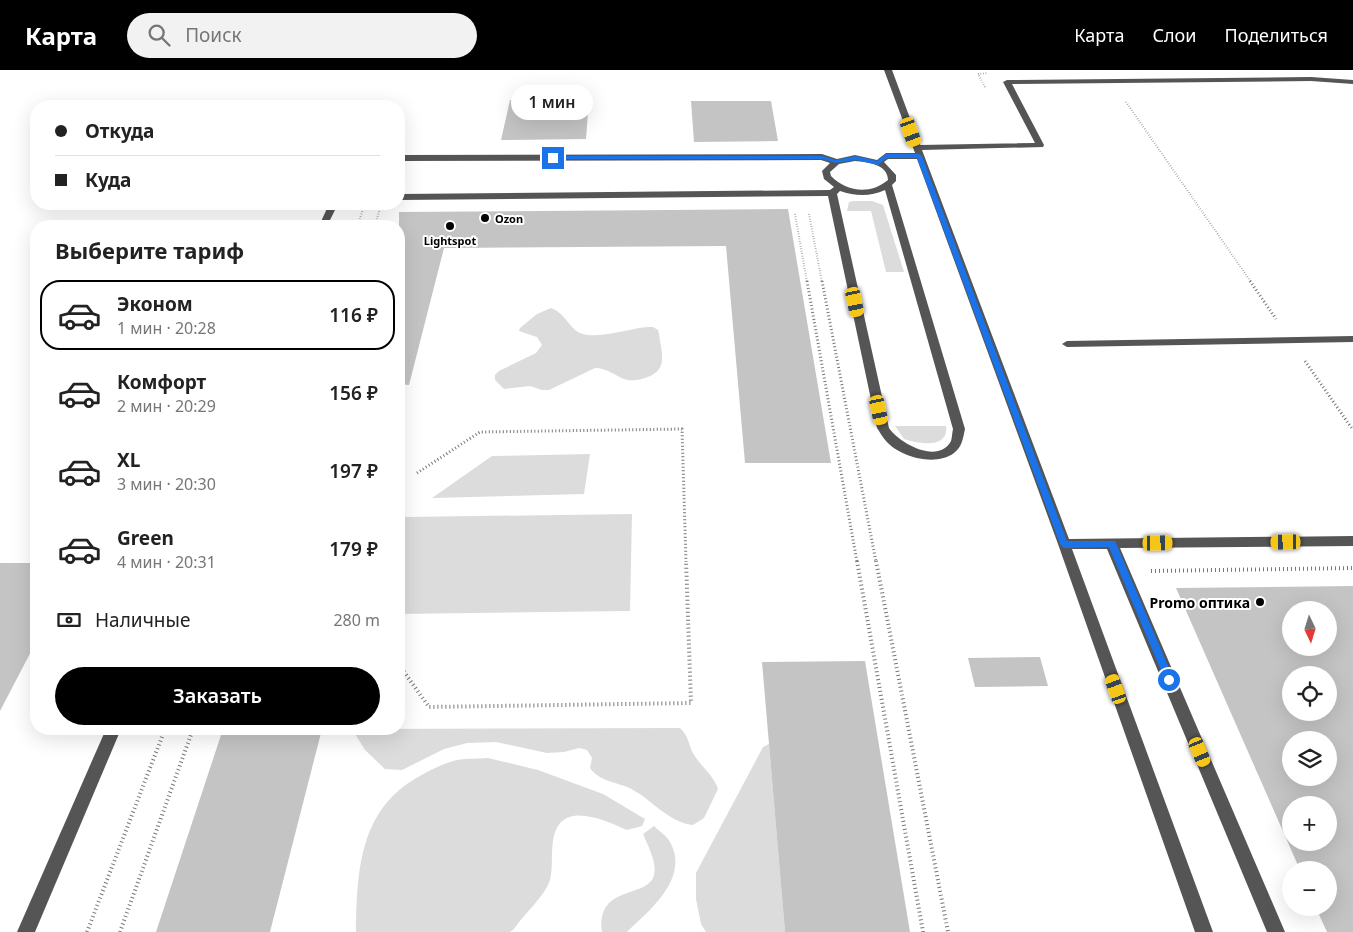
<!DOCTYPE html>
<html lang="ru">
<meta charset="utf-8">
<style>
body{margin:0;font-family:"Noto Sans",sans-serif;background:#f2f2f2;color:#222;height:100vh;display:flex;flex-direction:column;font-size:19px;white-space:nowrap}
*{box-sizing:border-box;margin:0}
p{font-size:16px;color:#767676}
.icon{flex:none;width:28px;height:28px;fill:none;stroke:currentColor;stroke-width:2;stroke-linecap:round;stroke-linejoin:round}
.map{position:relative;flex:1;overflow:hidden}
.details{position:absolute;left:30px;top:150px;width:375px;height:515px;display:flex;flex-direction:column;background:#fff;border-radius:20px;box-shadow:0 5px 20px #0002}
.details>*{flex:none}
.guide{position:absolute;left:30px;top:30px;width:375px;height:110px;border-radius:20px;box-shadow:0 5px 20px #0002;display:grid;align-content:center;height:110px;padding:0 25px;background:#fff}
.needle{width:32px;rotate:176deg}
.fabs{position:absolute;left:1282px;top:531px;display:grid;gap:10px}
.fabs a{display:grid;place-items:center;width:55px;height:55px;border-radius:50%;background:#fff;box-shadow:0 5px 20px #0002;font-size:25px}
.end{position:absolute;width:22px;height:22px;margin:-11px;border:6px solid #1a73e8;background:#fff;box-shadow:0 0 0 2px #fff}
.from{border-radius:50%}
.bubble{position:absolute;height:35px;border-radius:18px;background:#fff;box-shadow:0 5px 20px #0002;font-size:16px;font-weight:600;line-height:35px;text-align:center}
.car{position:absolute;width:15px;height:30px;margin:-15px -8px;border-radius:6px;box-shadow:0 0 4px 1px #0007;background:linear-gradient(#f5c518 24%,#345 0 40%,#f5c518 0 76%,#345 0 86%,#f5c518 0)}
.guide b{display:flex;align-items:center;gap:18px;height:48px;font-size:19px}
.guide b+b{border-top:1px solid #e0e0e0}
.guide i{width:12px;height:12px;background:#222}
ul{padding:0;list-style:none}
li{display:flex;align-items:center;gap:15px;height:70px;margin:0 10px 8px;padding:0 15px;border:2px solid transparent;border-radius:20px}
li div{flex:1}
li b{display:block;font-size:19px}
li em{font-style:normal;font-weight:600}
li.active{border-color:#000}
li>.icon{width:45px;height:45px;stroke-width:1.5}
h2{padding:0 25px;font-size:22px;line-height:60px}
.pay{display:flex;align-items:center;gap:12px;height:55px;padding:0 25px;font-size:19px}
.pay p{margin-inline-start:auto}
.button{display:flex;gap:10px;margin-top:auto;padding:10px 25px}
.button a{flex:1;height:58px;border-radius:30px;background:#000;color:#fff;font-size:20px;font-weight:600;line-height:58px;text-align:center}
header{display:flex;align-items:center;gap:30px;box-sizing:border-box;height:70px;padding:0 25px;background:#000;color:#fff}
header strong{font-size:24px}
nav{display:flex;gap:28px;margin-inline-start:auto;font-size:18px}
.search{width:350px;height:45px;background:#f2f2f2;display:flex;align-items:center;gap:12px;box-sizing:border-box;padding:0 18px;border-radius:28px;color:#767676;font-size:19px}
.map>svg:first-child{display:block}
.green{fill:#dcdcdc}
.building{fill:#c4c4c4;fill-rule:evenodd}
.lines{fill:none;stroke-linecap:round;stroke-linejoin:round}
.path-far2{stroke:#777;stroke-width:2;stroke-dasharray:0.5 2;stroke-linecap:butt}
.path-far1{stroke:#777;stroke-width:3;stroke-dasharray:1 2.5;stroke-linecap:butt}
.path{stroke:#777;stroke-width:4;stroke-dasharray:1 3;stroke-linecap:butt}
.minor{fill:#555;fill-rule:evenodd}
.route{fill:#1a73e8}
.poi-dot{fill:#000;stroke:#fff;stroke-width:2}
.labels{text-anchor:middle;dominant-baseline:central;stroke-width:4;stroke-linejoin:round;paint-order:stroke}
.far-poi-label{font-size:11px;font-weight:bold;fill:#000;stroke:#fff;text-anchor:start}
.poi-label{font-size:14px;font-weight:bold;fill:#000;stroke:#fff;text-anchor:end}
</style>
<header>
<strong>Карта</strong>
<div class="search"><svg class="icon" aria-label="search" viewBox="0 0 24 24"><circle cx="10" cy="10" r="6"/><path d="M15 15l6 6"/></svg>Поиск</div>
<nav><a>Карта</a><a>Слои</a><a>Поделиться</a></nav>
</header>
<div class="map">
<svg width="1353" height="862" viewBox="0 0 1353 862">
<rect width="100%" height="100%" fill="#fff"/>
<g class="green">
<path d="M854,131h18l11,4 21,67h-18l-15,-61h-24l2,-9z"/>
<path d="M551,238c15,6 17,19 29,25 18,8 53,-7 73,-6l5,3 1,4c1,9 5,22 2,31 -3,12 -27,18 -37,14 -10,-4 -17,-11 -29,-11l-46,22h-7l-12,-4 -26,3 -9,-9v-5l4,-4 37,-18 6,-8 -5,-8 -18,-6 1,-3 17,-14z"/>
<path d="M895,356h51c3,23 -27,18 -42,13z"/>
<path d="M590,384l-6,40 -152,4 60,-42z"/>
<path d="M632,444l-2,97 -231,3v-76l5,-21z"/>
<path d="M680,658c7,7 8,12 11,21 6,15 22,24 27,40l-14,29 -11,7c-27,-3 -42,-28 -66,-38 -13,-5 -29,-7 -37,-19l2,-10 -5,-8 -8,-2 -15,4 -17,1 -51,-11 -29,1 -23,6 -42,21 -17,-1 -20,-19 -13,-21z"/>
<path d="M769,674l16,188h-79l-5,-8 -5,-25v-26l67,-126z"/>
<path d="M488,688l50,12 65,24 42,25 -3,7 -15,4c-25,-11 -68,-31 -74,11 -2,13 0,27 -3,39 -5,16 -26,34 -36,49l-4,3h-154c1,-60 3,-122 62,-155 12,-7 26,-14 39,-17 10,-2 21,-1 31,-2z"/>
<path d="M654,756c5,5 13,10 16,16 20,36 -20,68 -43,90h-25c-6,-46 41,-34 51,-54 6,-12 -5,-32 -10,-44z"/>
</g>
<g class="building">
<path d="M589,29l-3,40 -85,1 9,-40z"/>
<path d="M691,31h80l7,40 -84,1z"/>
<path d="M788,139l43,254h-86l-19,-217 -282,2 -35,137 -10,-1v-172z"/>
<path d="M0,493h36v79l-36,69z"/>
<path d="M1353,516v346h-26l-11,-24h13v-38h-29l-124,-282zM1291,540h38v38h-38zM1291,605h38v37h-38zM1291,670h38v38h-38zM1291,735h38v37h-38z"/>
<path d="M1040,587l8,29 -73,1 -7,-29z"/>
<path d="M865,591l45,271h-125l-23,-270z"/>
<path d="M223,659h99l-52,203h-114z"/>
</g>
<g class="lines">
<g class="path-far2">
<path d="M985,17l-7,-13 10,-1"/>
<path d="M1126,32l125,180"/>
<path d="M795,144l12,68"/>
<path d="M809,144l13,68"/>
<path d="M357,156l8,-22"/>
<path d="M374,156l8,-22"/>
</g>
<g class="path-far1">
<path d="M807,211l50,281"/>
<path d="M822,211l54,281"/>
<path d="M1250,211l26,38"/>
<path d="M1305,291l48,69"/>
<path d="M417,403l63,-41 202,-3 4,133"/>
</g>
<g class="path">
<path d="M857,491l66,371"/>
<path d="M876,491l72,371"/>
<path d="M1151,501l202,-3"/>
<path d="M399,595l30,42 262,-4 -5,-142"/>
<path d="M87,862l78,-203"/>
<path d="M120,862l73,-203"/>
</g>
<g class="minor">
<path d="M884,0h8l28,75 115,-2 -32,-61 4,-2 304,-3 42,3v4l-42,-3 -299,3 32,61 -1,2 -121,3 147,389 284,-3v10l-233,2 165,384h-18l-160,-383h-35l141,383h-18l-137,-388 -141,-385h-29l-4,3 12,13v6l-4,4 73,244c-2,9 -3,18 -11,24 -19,14 -54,4 -68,-12 -4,-4 -6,-9 -9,-13l-49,-232 -429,4v-6l431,-4 4,-3 -10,-8 -2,-8 8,-8 -9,-3 -422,1v-6l423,-1 15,5 18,-4 22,5 9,-7h29zM855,91c12,1 33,3 33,19 -18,15 -41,12 -57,-4l-1,-4 9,-8zM885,120l68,239c-1,4 -1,9 -2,12 -13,24 -52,2 -62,-13l-52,-234 3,-3c15,5 30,6 45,-1z"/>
<path d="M329,134h9l-11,22h-8z"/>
<path d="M1353,266v6l-286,5 -5,-3 5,-3z"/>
<path d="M106,659h15l-86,203h-18z"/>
</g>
</g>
<path class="route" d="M886,84h33l3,2 145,385h48l59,139 -1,3 -4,1 -4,-4 -56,-133 -45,1 -4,-4 -143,-386h-30l-9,7 -22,-5 -20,3 -14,-4h-269l-3,-1 3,-2h269l14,4 20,-4 21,5z"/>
<g class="poi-dot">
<circle cx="485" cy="148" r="5"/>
<circle cx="450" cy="156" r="5"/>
<circle cx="1260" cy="532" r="5"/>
</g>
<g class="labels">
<g class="far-poi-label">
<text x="495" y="148">Ozon</text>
<text x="450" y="170" text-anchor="middle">Lightspot</text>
</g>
<g class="poi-label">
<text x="1250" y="532">Promo оптика</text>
</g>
</g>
</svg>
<div class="fabs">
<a><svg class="needle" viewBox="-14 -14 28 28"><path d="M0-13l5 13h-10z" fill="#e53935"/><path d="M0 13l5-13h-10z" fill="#767676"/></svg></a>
<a><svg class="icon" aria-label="locate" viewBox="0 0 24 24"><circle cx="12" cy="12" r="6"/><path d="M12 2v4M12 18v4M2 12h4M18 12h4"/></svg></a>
<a><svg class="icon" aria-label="layers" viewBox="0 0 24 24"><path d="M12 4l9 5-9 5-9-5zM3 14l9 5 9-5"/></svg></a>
<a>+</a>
<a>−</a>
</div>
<i class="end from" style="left:1169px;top:610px"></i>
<i class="end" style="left:553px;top:88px"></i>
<div class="bubble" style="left:511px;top:15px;width:82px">1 мин</div>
<i class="car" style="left:911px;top:62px;rotate:160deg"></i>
<i class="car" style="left:855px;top:232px;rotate:168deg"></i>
<i class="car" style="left:879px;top:340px;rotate:168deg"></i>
<i class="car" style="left:1286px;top:472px;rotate:269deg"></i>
<i class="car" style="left:1158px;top:473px;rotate:89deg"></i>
<i class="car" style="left:1116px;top:619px;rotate:340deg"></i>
<i class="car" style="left:1200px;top:682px;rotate:157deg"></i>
<div class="guide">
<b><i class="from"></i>Откуда</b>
<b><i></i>Куда</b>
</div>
<section class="details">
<h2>Выберите тариф</h2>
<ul>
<li class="active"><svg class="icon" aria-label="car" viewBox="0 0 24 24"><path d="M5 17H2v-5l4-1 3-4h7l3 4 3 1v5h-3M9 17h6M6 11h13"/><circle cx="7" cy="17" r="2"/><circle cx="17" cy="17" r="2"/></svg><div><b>Эконом</b><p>1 мин · 20:28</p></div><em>116 ₽</em></li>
<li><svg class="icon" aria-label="car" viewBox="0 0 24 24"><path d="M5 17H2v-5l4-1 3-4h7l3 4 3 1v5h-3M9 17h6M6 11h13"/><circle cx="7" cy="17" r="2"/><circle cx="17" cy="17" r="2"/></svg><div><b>Комфорт</b><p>2 мин · 20:29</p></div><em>156 ₽</em></li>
<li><svg class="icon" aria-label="car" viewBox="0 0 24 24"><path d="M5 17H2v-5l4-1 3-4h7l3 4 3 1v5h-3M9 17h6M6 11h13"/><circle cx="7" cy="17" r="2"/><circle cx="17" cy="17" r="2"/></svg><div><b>XL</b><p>3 мин · 20:30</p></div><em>197 ₽</em></li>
<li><svg class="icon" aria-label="car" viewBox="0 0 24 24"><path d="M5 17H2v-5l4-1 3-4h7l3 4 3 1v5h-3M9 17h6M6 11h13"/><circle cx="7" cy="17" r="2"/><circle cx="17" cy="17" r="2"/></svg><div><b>Green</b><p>4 мин · 20:31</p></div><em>179 ₽</em></li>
</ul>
<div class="pay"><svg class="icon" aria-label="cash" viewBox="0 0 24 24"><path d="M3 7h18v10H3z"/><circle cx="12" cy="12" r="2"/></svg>Наличные<p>280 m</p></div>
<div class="button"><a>Заказать</a></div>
</section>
</div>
